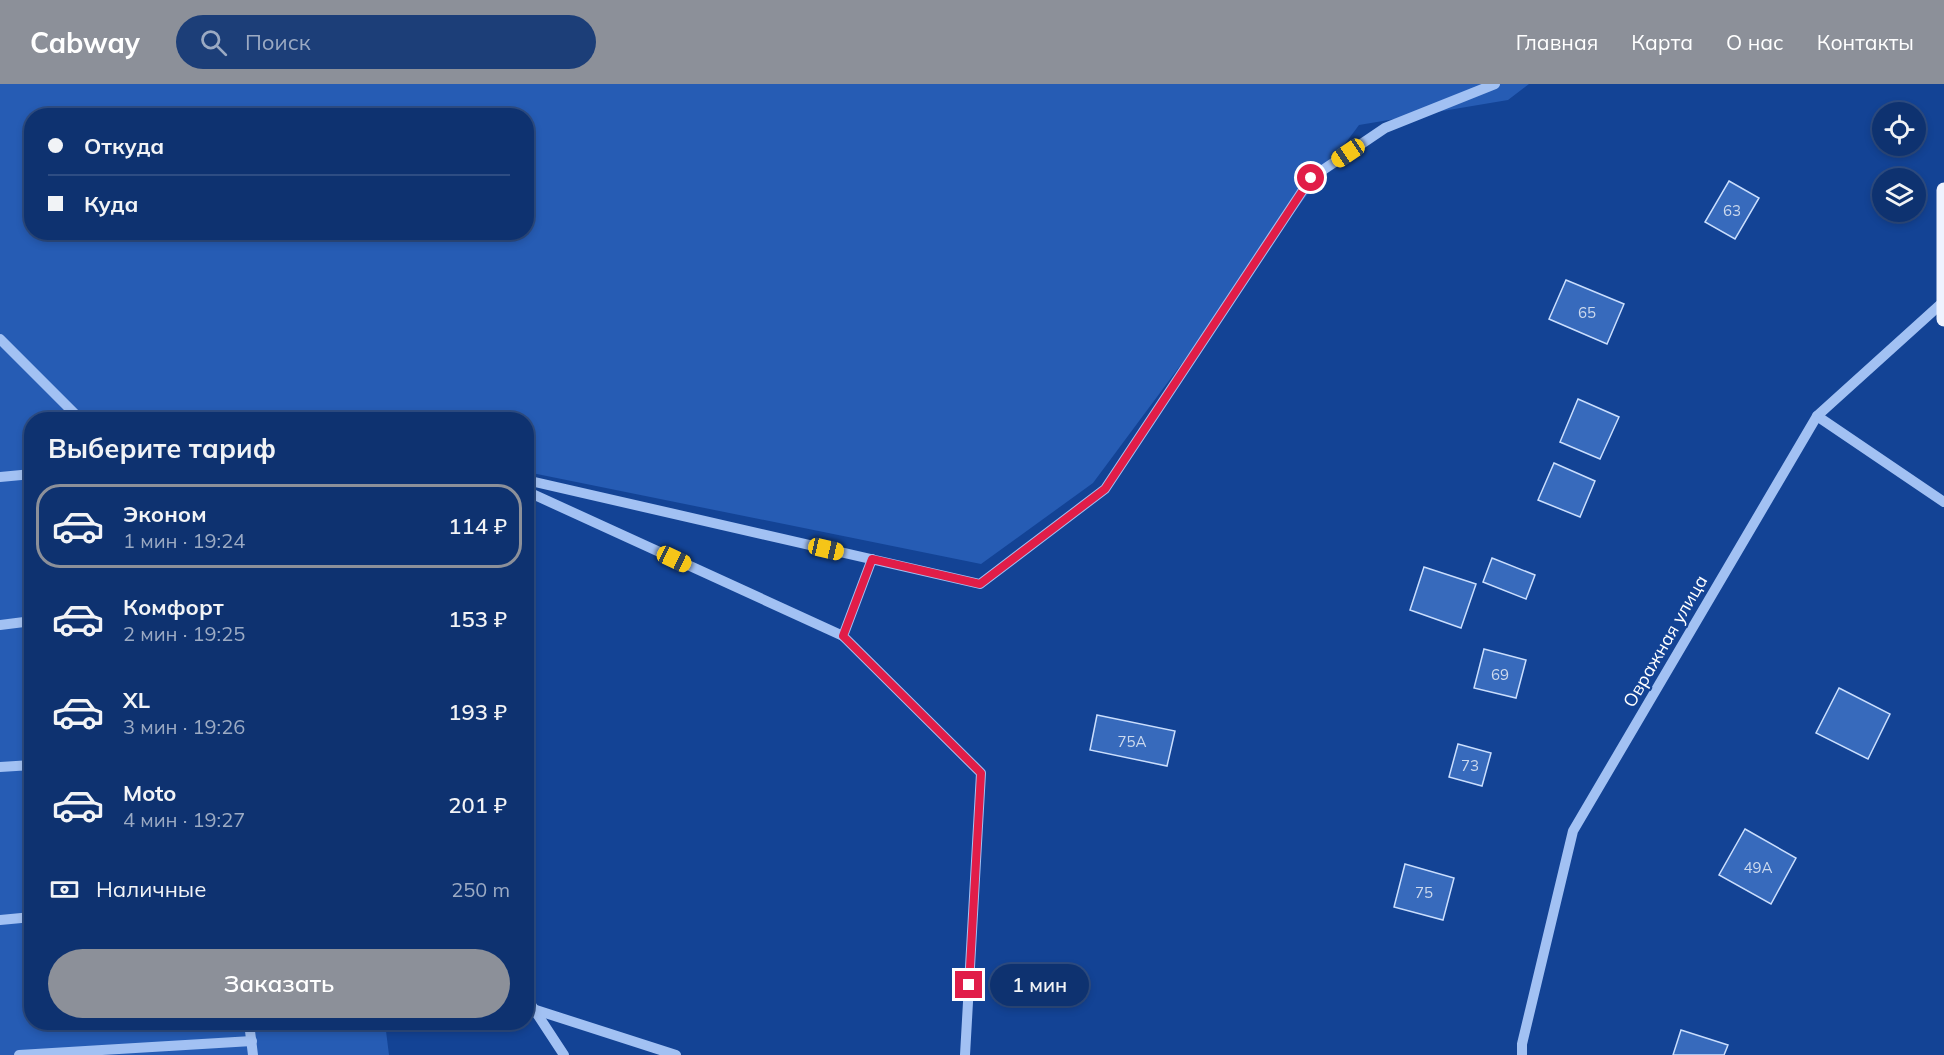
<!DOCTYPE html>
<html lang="ru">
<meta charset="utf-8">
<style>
body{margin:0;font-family:Mulish,sans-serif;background:#1c3e78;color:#f1f3f6;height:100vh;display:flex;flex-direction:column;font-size:22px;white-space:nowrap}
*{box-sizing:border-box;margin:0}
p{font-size:20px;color:#9baac3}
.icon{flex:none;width:33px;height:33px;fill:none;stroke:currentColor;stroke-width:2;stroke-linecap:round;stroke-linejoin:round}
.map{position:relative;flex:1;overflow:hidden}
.drawer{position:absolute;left:24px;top:328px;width:510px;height:618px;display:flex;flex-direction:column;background:#0e3270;border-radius:24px;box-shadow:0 3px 9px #0003,0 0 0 2px #2e4d83}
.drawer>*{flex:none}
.banner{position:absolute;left:24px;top:24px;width:510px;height:132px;border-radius:24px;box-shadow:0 3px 9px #0003,0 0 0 2px #2e4d83;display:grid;align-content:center;height:132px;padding:0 24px;background:#0e3270}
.buttons{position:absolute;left:1872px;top:18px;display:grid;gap:12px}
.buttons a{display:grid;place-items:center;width:54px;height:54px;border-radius:50%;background:#0e3270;box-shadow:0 3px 9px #0003,0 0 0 2px #2e4d83;font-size:30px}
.end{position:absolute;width:27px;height:27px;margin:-14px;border:8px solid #e11d48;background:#fff;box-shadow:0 0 0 3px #fff}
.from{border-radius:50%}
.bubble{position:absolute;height:42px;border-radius:21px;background:#0e3270;box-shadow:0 3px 9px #0003,0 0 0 2px #2e4d83;font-size:20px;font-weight:600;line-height:42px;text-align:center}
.car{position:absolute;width:18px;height:36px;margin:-18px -9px;border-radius:8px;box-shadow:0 0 4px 2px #0007;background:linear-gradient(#f5c518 24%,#345 0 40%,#f5c518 0 76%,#345 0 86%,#f5c518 0)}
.banner b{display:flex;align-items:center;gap:21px;height:57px;font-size:22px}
.banner b+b{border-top:2px solid #2e4d83}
.banner i{width:15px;height:15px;background:#f1f3f6}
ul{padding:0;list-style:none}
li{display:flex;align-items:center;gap:18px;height:84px;margin:0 12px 9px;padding:0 12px;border:3px solid transparent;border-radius:24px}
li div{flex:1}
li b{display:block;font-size:22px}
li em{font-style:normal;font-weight:600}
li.on{border-color:#8c9099}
li>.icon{width:54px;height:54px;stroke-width:1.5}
h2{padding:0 24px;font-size:27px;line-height:72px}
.pay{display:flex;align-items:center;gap:15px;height:66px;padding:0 24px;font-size:22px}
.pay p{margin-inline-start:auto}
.button{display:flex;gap:12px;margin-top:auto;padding:12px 24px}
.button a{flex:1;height:69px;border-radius:36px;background:#8c9099;color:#fff;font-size:24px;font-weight:600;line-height:69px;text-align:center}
header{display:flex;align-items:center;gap:36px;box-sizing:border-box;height:84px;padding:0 30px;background:#8c9099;color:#fff}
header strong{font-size:28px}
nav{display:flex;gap:33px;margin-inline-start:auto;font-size:21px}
.search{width:420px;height:54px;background:#1c3e78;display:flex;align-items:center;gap:15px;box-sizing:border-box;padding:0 21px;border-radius:33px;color:#9baac3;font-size:22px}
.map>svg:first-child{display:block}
.green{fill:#265cb4;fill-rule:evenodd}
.building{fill:#376abc;stroke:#cadefd;stroke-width:1.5}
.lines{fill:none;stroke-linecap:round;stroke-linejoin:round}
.minor{stroke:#a2c1f3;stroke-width:10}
.major{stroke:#eef3ff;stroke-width:15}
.route{stroke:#e11d48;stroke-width:8}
.labels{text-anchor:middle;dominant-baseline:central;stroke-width:4.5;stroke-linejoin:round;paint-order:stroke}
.number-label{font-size:15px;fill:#cddaee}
.street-label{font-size:18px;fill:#fff;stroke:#134395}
</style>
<header>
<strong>Cabway</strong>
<div class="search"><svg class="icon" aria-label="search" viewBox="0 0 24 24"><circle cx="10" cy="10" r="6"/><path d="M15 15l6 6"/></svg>Поиск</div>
<nav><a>Главная</a><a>Карта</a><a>О нас</a><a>Контакты</a></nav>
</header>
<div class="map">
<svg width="1944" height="971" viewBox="0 0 1944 971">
<rect width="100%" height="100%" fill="#134395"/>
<path class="green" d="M0,0h1529l-21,16 -149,25 -266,358 -112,81 -454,-92 -1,-52h-494v603h353l4,32h-389zM32,32h494v116h-494z"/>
<g class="building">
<path d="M1729,97l30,17 -24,41 -30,-17z"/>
<path d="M1566,196l58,24 -17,40 -58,-25z"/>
<path d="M1578,315l41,18 -19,42 -40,-17z"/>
<path d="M1554,379l41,18 -15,36 -42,-17z"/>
<path d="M1492,474l43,17 -9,24 -43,-17z"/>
<path d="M1424,483l52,17 -15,44 -51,-18z"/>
<path d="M1484,565l42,11 -10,38 -42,-10z"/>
<path d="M1839,604l51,26 -22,45 -52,-26z"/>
<path d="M1097,631l78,16 -8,35 -77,-16z"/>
<path d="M1458,660l33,9 -9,33 -33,-9z"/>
<path d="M1745,745l51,29 -25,46 -52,-29z"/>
<path d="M1405,780l49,14 -11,42 -49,-13z"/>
<path d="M1681,946l47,15 -4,10h-51z"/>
</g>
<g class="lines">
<g class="minor">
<path d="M0,255l81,81"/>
<path d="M1817,332l127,86"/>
<path d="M0,393l32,-3"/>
<path d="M526,396l454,104 125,-95 206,-311 74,-50 110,-44"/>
<path d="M526,407l317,145"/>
<path d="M872,475l-29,77 138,137 -16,282"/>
<path d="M0,541l32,-4"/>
<path d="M0,683l32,-2"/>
<path d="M0,836l32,-3"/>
<path d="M526,913l38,58"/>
<path d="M536,926l140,45"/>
<path d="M249,939l4,32"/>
<path d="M19,971l233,-14"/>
<path d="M1522,971v-11l51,-213 244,-415 125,-113"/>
</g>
<path class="major" d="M1944,106v129"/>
</g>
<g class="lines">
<path class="route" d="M969,901l12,-212 -138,-137 29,-77 108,25 125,-95 206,-311"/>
</g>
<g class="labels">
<g class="number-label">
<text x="1732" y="126">63</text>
<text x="1587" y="228">65</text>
<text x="1500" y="590">69</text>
<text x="1132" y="657">75А</text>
<text x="1470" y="681">73</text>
<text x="1758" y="783">49А</text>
<text x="1424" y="808">75</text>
</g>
<g class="street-label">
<text transform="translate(1665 557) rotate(-60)">Овражная улица</text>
</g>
</g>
</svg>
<div class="buttons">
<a><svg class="icon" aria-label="locate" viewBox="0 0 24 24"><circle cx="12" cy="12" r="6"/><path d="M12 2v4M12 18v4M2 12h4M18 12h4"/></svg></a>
<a><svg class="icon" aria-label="layers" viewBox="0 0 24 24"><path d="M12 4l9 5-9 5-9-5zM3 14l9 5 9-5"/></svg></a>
</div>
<i class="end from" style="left:1311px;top:94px"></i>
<i class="end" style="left:969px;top:901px"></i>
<div class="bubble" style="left:990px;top:880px;width:99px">1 мин</div>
<i class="car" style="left:1348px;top:69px;rotate:236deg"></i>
<i class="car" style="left:826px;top:465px;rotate:103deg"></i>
<i class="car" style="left:674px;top:475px;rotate:115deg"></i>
<div class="banner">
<b><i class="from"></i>Откуда</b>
<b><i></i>Куда</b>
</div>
<section class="drawer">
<h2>Выберите тариф</h2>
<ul>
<li class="on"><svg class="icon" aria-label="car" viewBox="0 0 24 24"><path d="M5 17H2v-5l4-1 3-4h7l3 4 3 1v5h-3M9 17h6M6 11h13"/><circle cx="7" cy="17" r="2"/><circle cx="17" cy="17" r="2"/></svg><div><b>Эконом</b><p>1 мин · 19:24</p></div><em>114 ₽</em></li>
<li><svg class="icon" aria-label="car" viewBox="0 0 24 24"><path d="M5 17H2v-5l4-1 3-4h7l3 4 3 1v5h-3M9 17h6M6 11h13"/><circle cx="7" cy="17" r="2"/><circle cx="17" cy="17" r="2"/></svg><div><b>Комфорт</b><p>2 мин · 19:25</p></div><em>153 ₽</em></li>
<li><svg class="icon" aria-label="car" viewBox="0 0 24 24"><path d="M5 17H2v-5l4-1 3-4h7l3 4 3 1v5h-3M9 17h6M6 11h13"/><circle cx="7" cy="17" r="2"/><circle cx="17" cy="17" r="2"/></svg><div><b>XL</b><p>3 мин · 19:26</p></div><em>193 ₽</em></li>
<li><svg class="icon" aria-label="car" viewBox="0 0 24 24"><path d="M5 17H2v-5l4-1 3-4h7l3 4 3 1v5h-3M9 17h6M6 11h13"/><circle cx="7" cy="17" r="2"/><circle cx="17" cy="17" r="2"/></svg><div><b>Moto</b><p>4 мин · 19:27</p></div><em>201 ₽</em></li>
</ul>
<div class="pay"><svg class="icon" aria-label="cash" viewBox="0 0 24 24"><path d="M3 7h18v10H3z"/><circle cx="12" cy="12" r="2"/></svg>Наличные<p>250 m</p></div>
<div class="button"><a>Заказать</a></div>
</section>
</div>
